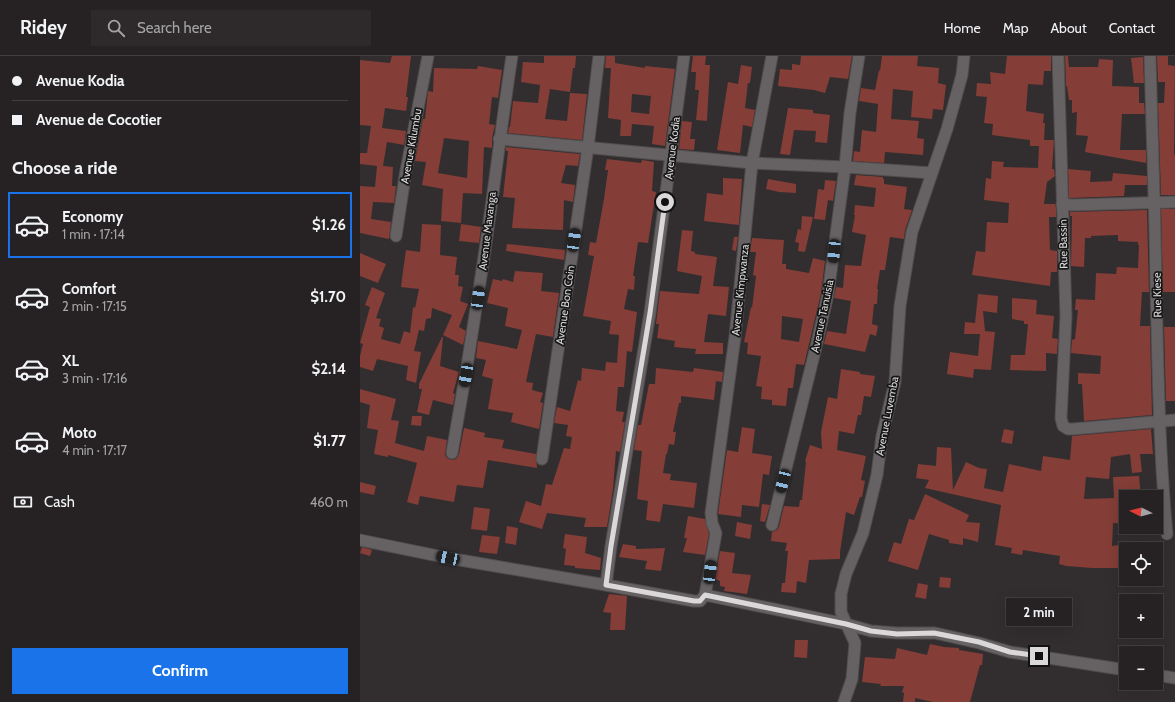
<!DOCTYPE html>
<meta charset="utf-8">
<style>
body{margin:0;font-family:Cabin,sans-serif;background:#2e2a2b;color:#f1f3f6;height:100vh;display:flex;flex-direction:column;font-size:15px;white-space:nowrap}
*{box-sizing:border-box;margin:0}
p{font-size:13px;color:#a4a4a6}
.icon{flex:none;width:22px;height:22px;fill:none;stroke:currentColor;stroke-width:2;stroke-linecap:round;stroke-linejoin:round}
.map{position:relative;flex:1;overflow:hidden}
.side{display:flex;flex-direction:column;background:#262223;width:360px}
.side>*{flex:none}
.hud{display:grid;align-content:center;height:88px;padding:0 12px;background:#262223}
.needle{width:26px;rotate:276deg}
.tools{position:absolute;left:759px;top:434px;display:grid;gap:8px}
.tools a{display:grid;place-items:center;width:44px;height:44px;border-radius:0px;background:#262223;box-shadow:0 4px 16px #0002,0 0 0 1px #423f41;font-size:20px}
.end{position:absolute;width:18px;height:18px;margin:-9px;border:5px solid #dad8d9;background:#111;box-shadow:0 0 0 2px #111}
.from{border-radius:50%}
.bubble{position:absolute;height:28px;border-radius:0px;background:#262223;box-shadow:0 4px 16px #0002,0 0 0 1px #423f41;font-size:13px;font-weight:800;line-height:28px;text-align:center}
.car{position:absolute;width:12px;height:24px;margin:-12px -6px;border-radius:5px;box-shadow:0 0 3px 1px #0007;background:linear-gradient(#222 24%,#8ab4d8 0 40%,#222 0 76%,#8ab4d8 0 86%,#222 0)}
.hud b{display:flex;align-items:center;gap:14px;height:38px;font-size:15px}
.hud b+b{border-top:1px solid #423f41}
.hud i{width:10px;height:10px;background:#f1f3f6}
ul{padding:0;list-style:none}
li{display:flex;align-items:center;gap:12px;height:66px;margin:0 8px 6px;padding:0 4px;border:2px solid transparent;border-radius:0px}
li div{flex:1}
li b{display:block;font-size:15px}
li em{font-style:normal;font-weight:800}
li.on{border-color:#1a73e8}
li>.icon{width:36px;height:36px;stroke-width:1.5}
h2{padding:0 12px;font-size:18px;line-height:48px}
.pay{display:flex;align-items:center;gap:10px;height:44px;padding:0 12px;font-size:15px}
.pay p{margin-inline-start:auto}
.cta{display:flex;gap:8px;margin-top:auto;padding:8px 12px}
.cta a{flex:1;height:46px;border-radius:0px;background:#1a73e8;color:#fff;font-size:16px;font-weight:800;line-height:46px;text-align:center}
header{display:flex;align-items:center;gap:24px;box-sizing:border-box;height:56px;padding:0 20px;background:#262223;border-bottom:1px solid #423f41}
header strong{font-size:19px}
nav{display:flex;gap:22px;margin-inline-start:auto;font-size:14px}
.search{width:280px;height:36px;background:#2e2a2b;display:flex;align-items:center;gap:10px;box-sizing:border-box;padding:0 14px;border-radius:0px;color:#a4a4a6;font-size:15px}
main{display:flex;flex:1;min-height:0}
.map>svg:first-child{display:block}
.building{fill:#843d37;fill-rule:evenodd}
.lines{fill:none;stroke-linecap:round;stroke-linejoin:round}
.minor-casing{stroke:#504c4d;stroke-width:13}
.minor{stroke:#666264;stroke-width:11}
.route{stroke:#dad8d9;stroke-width:5}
.labels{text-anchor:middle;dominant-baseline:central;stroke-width:3.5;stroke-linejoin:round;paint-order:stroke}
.street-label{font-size:11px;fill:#dad8d9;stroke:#181717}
</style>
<header>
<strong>Ridey</strong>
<div class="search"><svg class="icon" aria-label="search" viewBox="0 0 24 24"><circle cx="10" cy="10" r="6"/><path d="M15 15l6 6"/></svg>Search here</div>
<nav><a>Home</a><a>Map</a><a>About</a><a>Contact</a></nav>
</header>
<main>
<section class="side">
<div class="hud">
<b><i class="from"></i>Avenue Kodia</b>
<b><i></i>Avenue de Cocotier</b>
</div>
<h2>Choose a ride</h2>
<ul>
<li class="on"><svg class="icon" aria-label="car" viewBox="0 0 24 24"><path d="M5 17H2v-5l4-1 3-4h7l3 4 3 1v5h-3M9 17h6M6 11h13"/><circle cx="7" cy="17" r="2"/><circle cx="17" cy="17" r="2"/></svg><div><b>Economy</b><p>1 min · 17:14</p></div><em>$1.26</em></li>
<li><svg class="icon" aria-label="car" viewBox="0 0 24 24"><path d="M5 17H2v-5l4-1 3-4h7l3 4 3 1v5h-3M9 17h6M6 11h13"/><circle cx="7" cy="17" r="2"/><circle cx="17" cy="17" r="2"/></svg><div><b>Comfort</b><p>2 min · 17:15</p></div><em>$1.70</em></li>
<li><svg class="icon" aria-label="car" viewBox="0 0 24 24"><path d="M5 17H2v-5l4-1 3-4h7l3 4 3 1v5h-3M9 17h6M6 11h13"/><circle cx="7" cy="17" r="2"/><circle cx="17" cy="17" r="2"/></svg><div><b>XL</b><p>3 min · 17:16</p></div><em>$2.14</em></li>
<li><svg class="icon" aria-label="car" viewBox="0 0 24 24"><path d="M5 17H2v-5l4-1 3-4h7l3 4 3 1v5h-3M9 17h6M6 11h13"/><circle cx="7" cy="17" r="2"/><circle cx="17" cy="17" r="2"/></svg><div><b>Moto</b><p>4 min · 17:17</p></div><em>$1.77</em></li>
</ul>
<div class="pay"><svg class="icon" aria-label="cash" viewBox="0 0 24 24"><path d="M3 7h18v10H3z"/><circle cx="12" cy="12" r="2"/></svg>Cash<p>460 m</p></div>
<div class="cta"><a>Confirm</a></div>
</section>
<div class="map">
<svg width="815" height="646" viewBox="0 0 815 646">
<rect width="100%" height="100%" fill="#322e2f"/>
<g class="building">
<path d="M32,0h19l-5,41h2l-2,14 -21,-3 -3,20 24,3 -2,14 -17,-3 -4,24 10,1 -1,19h4l-2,17 -21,-1 -2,17 20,3 -2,17 -29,-6v-47l15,1 2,-21 -17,-2v-11h7l4,-27 -11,-1v-65l30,3z"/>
<path d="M184,0h32l-1,12h-2l-3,24 -20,-3 -5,30 22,2 3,-28 17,1 -5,46 -74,-7 1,-6h1l3,-26 25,2 2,-18 -19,-3 2,-20 21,1z"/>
<path d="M246,0h9v7l30,5v-2l30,3 -10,77 -13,-2 2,-18 -22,-2 -1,12h-11l1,-16 -13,-2 3,-50h-6zM272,38l19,2 -2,18 -18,-2z"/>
<path d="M333,0h13l-1,9h5l-3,56 -11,-1 3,-30h-4l1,-18h-5z"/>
<path d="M441,0h51l-4,23 -18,-2 -5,16 -11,-3 -36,-4 2,-17 12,1v-6l8,1z"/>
<path d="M522,0h36l-1,10 22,2 -1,15 8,2 -3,25 -10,-1 -1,10 -21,-2 2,-26 -20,-2 -2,30 28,2 -2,17 7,1 -1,16 -38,-3 -1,11 -31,-2 1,-10 6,1 2,-22 14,2 2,-28 -19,-3 2,-13 14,2 4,-20 1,1z"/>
<path d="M647,0h44v15h-7l-1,14 -15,-1 -2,27 18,3 -1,9h2l-1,17h10l-2,29h2l1,7 -8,6 -3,22h11l1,3v10h-7l1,33 7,1v21h-6l-1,14 -78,-11 4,-24 9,1 2,-30 21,1 1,-20 -25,-3 2,-22 5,1 1,-18 12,1 -1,5 35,1 1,-22h-9v-6l-38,-5 1,-11 -9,-1 3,-26 -11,-1 1,-13 14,1 -1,-12 15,2z"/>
<path d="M705,0h3l1,11h29l1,-8 14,1 -1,26 27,1v16h5l1,11h-23l-2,36h26v13l-61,-11 3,-16 -12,-1 1,-23 -5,1v-13h-3l-2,-14h-1z"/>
<path d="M797,0h11v9l7,1 -1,89 1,-1v41h-14l-3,-92h6l1,-21h-7z"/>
<path d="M783,1l1,26h-10l-3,-25z"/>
<path d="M381,9l11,2 -2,16h-2l-3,25 10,2 -3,17 -9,-2 -3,28 -23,-3 11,-68 10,2z"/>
<path d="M118,10l24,4 -4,28 -6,-1 -3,27 6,1 -3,13v10l-8,-1 -2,47 -19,-1 -2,30 -20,-2 2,-32 -21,-4 4,-23 -11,-1 8,-42h2l3,-28 5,1 1,-24 43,1zM84,82l25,3 -2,37 -29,-5z"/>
<path d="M428,52l25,2v3l17,2 -3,28 -12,-1 1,-11 -22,-1 -4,25 -10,-1z"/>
<path d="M322,65l10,1 -2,17h5l-1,11 -15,-1z"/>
<path d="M146,91l74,7 -2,12 -12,-1 -5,18 14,2 -2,17 -9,-2 -1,30 -51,-2 3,-30 -12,-1 5,-46h-2z"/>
<path d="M247,103l34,4 1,-3 12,2 -2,29 4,1 -8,51 -10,-1 -5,34h2l-1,14 -6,-1 -4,20 13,3 -5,40 -5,-1 -3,36h-6l-2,24 8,1 -2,10h3l-5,30 -4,-1 -3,38 -6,38h-23l2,-9 -39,-5 -5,16 -23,-7 7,-21 15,5 5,-22 6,1 12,-37 6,1 2,-12 -6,-1 2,-11 -14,-2 3,-16 13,4 8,-31 3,1 1,-13 23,3 1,-9 11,1 2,-28 -10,-1 2,-13 -28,-5 11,-60 -6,-1 2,-13 6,1 8,-44 4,-29h-3z"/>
<path d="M708,113l23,2 -1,11 22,-1 1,-8 34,3v9h-22l-1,11 -55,2z"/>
<path d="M496,119l27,2v2h1v5l23,3 -3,22 8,1 -7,20 -1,9 -14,-2 -5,33h-5l-3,19h1l-1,15h-3l-2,20 6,2 -2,10 -6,-2 -5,18 -41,-8 3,-13 19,3 5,-33 -17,-3 2,-11 7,1 2,-23 16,1 5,-31 -14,-3 3,-17h-1l1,-10 19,2 2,-19 -22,-3z"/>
<path d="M363,122l19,1 -3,46 -35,-4 3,-28 16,2z"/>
<path d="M408,123l28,5v9l-17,-1 -13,-3z"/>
<path d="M465,124l11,1 -3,20 -5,-1 -3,20 -11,-1 4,-30 6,1z"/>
<path d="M801,153h14v83h-12z"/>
<path d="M787,154l2,82h-7l-2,34h10l2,89 -68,6 -2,-37h-4v-11l22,1 1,-18 -30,-3 1,-13 3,-1 3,-29h-3l1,-11 19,1 1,-27 20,1 1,-7 21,1 1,-23h-1v-3l-20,-1v-6l-27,1v2h-6l-1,29 -13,-1 1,-50h-2v-4z"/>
<path d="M442,160l11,1 -8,35 -7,-1 1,-8 -4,-1 3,-13 3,1z"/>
<path d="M62,168l19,1 -1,30 17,2 -2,18h4l-1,11 5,1 -3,14 8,3 -9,23 7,4 -3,14 -20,-10 9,-20 -20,-7 -1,10 -5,1 -2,12 -5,-1 -5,21 7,1 -5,31 -10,-3 2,-14 -31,-7 -4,12 -13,-4v-11l3,-12 -3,-1 10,-36 -5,-2 7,-18 13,6 -9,25 5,1 -2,7 5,2 -3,11 19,5 4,-13 6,2 3,-26 2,1 4,-19 -18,-2 2,-16 3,-21 14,2z"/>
<path d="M101,168l20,3 -2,16 -20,-2z"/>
<path d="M322,174l11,1 -2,20 4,1v2l22,3 -4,29 16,1 -3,29 -18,-2 -4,28 19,1v11h-28l1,-5 -22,-2 1,-6 -18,-3 2,-14h-3l4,-33 39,3 3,-18 -25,-5z"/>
<path d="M374,181h4l-2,14 -4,-1z"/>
<path d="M392,182l32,2 -2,24h4v5l23,4 4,-15 12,3 -4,32 -17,72 -8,-1 -3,24h-5l-2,18 -14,-1v-5l-11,-1 1,-12 -6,-1 5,-30 -14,-2 1,-11 -4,-1 7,-35 1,1 4,-32 -3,-1 3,-23h-6zM422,260l21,3 -4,23 -18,-3z"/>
<path d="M147,188l58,6 -1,10 -58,-9z"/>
<path d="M0,197l26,11 -8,19 -18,-7z"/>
<path d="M155,215l28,2 -2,18 18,2 -6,44 -17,-3 -10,48 7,1 -1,7 11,3 -3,9 3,1 -4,26 -28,-7 2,-9 -25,-4 5,-30 -11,-3 4,-16 -10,-2 2,-17 39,8 5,-19 -17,-4 3,-18 -21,-5 6,-24 9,2 1,-2 10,3z"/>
<path d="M618,238l20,2 -1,17 -14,-2 2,20 10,1 -4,38 -17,-1 -1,9 -26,-4 3,-22 28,4 2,-22h-16l1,-12 10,1z"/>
<path d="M652,242l25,2 -1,14 18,2 -2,22 6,1 -1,12v3l-11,-1v18l-36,-1 1,-15h14l3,-31h-4v-3l-12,-2z"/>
<path d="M804,271h11v74h-9z"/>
<path d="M82,281h1l-3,29 19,6 -6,21 2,1 -2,11 -20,-5 -4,15 -12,-3 5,-23h-3v-5z"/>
<path d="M296,312l37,4 1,-4 29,4 -1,10 -6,-1 -2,19 -33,-4v7h-2l-6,29h3l-2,13 -5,-1 -2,10h-1l-3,19 8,1 -1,6 27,3 -3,25 -31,-4 -3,18 -14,-2 2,-19 -11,-2 5,-48 -8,-1 4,-25h3l8,-41h6z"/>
<path d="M481,313l19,3v2l15,2 -4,21 -7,-1 -3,19h-3l-4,19 -15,-3 -2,19 29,6 -5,24 4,1 -3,16h-2l-6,18 -8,-3 -6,40v7l-31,1 -3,23 -9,-2 -1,12 -15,-1 1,-9h3l3,-32h-3l2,-8 -16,-2 1,-9 5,-2 2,-3 5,-21 15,1 1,-7h2l4,-38 -1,-1 5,-16 12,4 -1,-17 7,-35 9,2z"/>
<path d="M0,333l36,10 -5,21 8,1 -4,22 29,8 3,-15 20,4 -2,15 3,4 6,1 3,-2 2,-4 5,-26 21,5 -1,4 20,3 -2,8 34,6 1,14 -49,-8 -5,28 -26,-3 -3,17 -34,-6 -2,9 -11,-3 10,-39 -29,-8v2l-14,-3 4,-24 -11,-2 3,-23 -10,-3z"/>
<path d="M52,360h10l-1,10 -10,-1z"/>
<path d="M382,371l13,2 -3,24 20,3 -3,19 -6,-1 -4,33 -17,-2 -1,12 -23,-3 9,-64 11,2z"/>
<path d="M644,373l10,2 -2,13 -11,-2z"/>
<path d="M791,373l2,25h-13l2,18 -10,1 -2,-19 -19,3 -2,22 -23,-2 -2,22 30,-1 -1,-21 26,-1 2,21h-15v27l-13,-1 -1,23 14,-2v24h-34l-26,-2 -7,-2 1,-8 -37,-6 -1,5 -11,-2 1,-5 -17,-3 6,-40 -76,-17 4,-8 -13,-2 2,-14 18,2 1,-19 14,1 2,42 13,-28 13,6 8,1 -3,19 19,4 6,-28 32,7 2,-15 27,4 2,-24z"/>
<path d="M0,426l16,4 -2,9 -14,-3z"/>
<path d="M565,438l44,21 -3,7 14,1 -2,19 -15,-4v7l-14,-2v-3l-20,-6 -11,36 -30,-9 6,-19 7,2 8,-25 5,1z"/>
<path d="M402,448l8,1 -5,17 -5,-1z"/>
<path d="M114,451l16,2 -3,22 -16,-2z"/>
<path d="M328,460l17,3 4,15 -4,21 -22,-3 4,-14h-3z"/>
<path d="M377,466l15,3 -2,14 -15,-3z"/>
<path d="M147,470l11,2 -2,17 -11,-2z"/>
<path d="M205,478l22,3 -2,16 16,5 -1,12 -25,-2v-2l-11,-1 2,-16 -3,-1z"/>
<path d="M122,479l18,2 -3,17 -18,-2z"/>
<path d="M263,488l13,2v3l29,-1 -4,23 -16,-2 2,-8 -28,-4z"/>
<path d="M2,491l10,3 -2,6 -10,-3z"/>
<path d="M360,495l15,2 -3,20 19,2 -4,19 -23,-3 1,-4 -5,-1v-5l-5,-2z"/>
<path d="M580,521l11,1 -1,10 -11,-1z"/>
<path d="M558,527l10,2 -2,14 -11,-2z"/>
<path d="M249,538l18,2 -2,34h-15l1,-17 -8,-1z"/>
<path d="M435,584h13l-1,18 -13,-1z"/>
<path d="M570,588l14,3 15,1v2l24,4 -1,11h-2l-10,37h-37l-18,-4v4h-12l1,-9 -2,-1 2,-6h-24l1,-2 -19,-2 3,-25 30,2 2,-11 30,7z"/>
</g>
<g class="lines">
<g class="minor-casing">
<g id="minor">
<path d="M698,0l8,260 -5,102 2,8 5,3h5l102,-9"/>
<path d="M790,0c2,77 5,153 6,230 2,83 3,165 11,248"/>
<path d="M139,83l253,24 93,4 87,6"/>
<path d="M702,148l10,1 103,-3"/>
<path d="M36,180l9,-60 23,-120"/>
<path d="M92,397c11,-61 21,-122 30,-183 11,-71 19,-143 30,-214"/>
<path d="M182,403l46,-312 11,-91"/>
<path d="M412,469l44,-178 12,-53 17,-127 5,-54 9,-57"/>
<path d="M0,484l88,18 158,27 5,-39 39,-233 34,-257"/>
<path d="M246,529l88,16h6l5,-6 11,-62 -4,-10 -1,-10 24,-176 17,-174 20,-107"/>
<path d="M345,539l141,29 25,7 26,2h38l44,10 31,9 116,18"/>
<path d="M796,619l19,3"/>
<path d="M484,646l8,-23 3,-36 -14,-31v-18l5,-20 17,-41 14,-58 5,-39 13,-54 5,-76 12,-74 35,-103 15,-54 2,-19"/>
</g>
</g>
<use href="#minor" class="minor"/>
</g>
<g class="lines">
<path class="route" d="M305,146l-15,111 -39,233 -5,39 88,16h6l5,-6 141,29 25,7 26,3 37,-1 45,9 31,10 29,4"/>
</g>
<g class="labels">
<g class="street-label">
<text transform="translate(51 90) rotate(-80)">Avenue Kilumbu</text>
<text transform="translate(312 92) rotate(-83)">Avenue Kodia</text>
<text transform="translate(127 175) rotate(-83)">Avenue Mavanga</text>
<text transform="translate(703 188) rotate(-91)">Rue Bassin</text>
<text transform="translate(380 234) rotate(-84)">Avenue Kimpwanza</text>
<text transform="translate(797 239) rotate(-91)">Rue Kiese</text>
<text transform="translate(205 249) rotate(-82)">Avenue Bon Coin</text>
<text transform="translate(462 260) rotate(-78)">Avenue Tanuisia</text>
<text transform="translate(527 360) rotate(-79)">Avenue Luvemba</text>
</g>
</g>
</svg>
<div class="tools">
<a><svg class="needle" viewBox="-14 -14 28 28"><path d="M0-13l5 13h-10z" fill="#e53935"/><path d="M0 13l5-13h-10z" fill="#a4a4a6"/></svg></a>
<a><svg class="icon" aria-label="locate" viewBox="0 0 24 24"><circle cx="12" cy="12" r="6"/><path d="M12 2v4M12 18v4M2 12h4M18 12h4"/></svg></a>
<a>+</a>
<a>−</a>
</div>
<i class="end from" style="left:305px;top:146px"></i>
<i class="end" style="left:679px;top:600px"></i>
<div class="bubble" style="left:646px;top:542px;width:66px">2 min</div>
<i class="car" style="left:214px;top:184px;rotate:8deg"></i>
<i class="car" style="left:474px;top:195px;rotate:185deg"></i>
<i class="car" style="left:118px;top:242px;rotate:8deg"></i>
<i class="car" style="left:106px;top:319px;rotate:190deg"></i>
<i class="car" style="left:423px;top:425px;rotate:194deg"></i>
<i class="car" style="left:88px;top:502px;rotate:282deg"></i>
<i class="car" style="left:350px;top:516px;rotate:7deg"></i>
</div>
</main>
